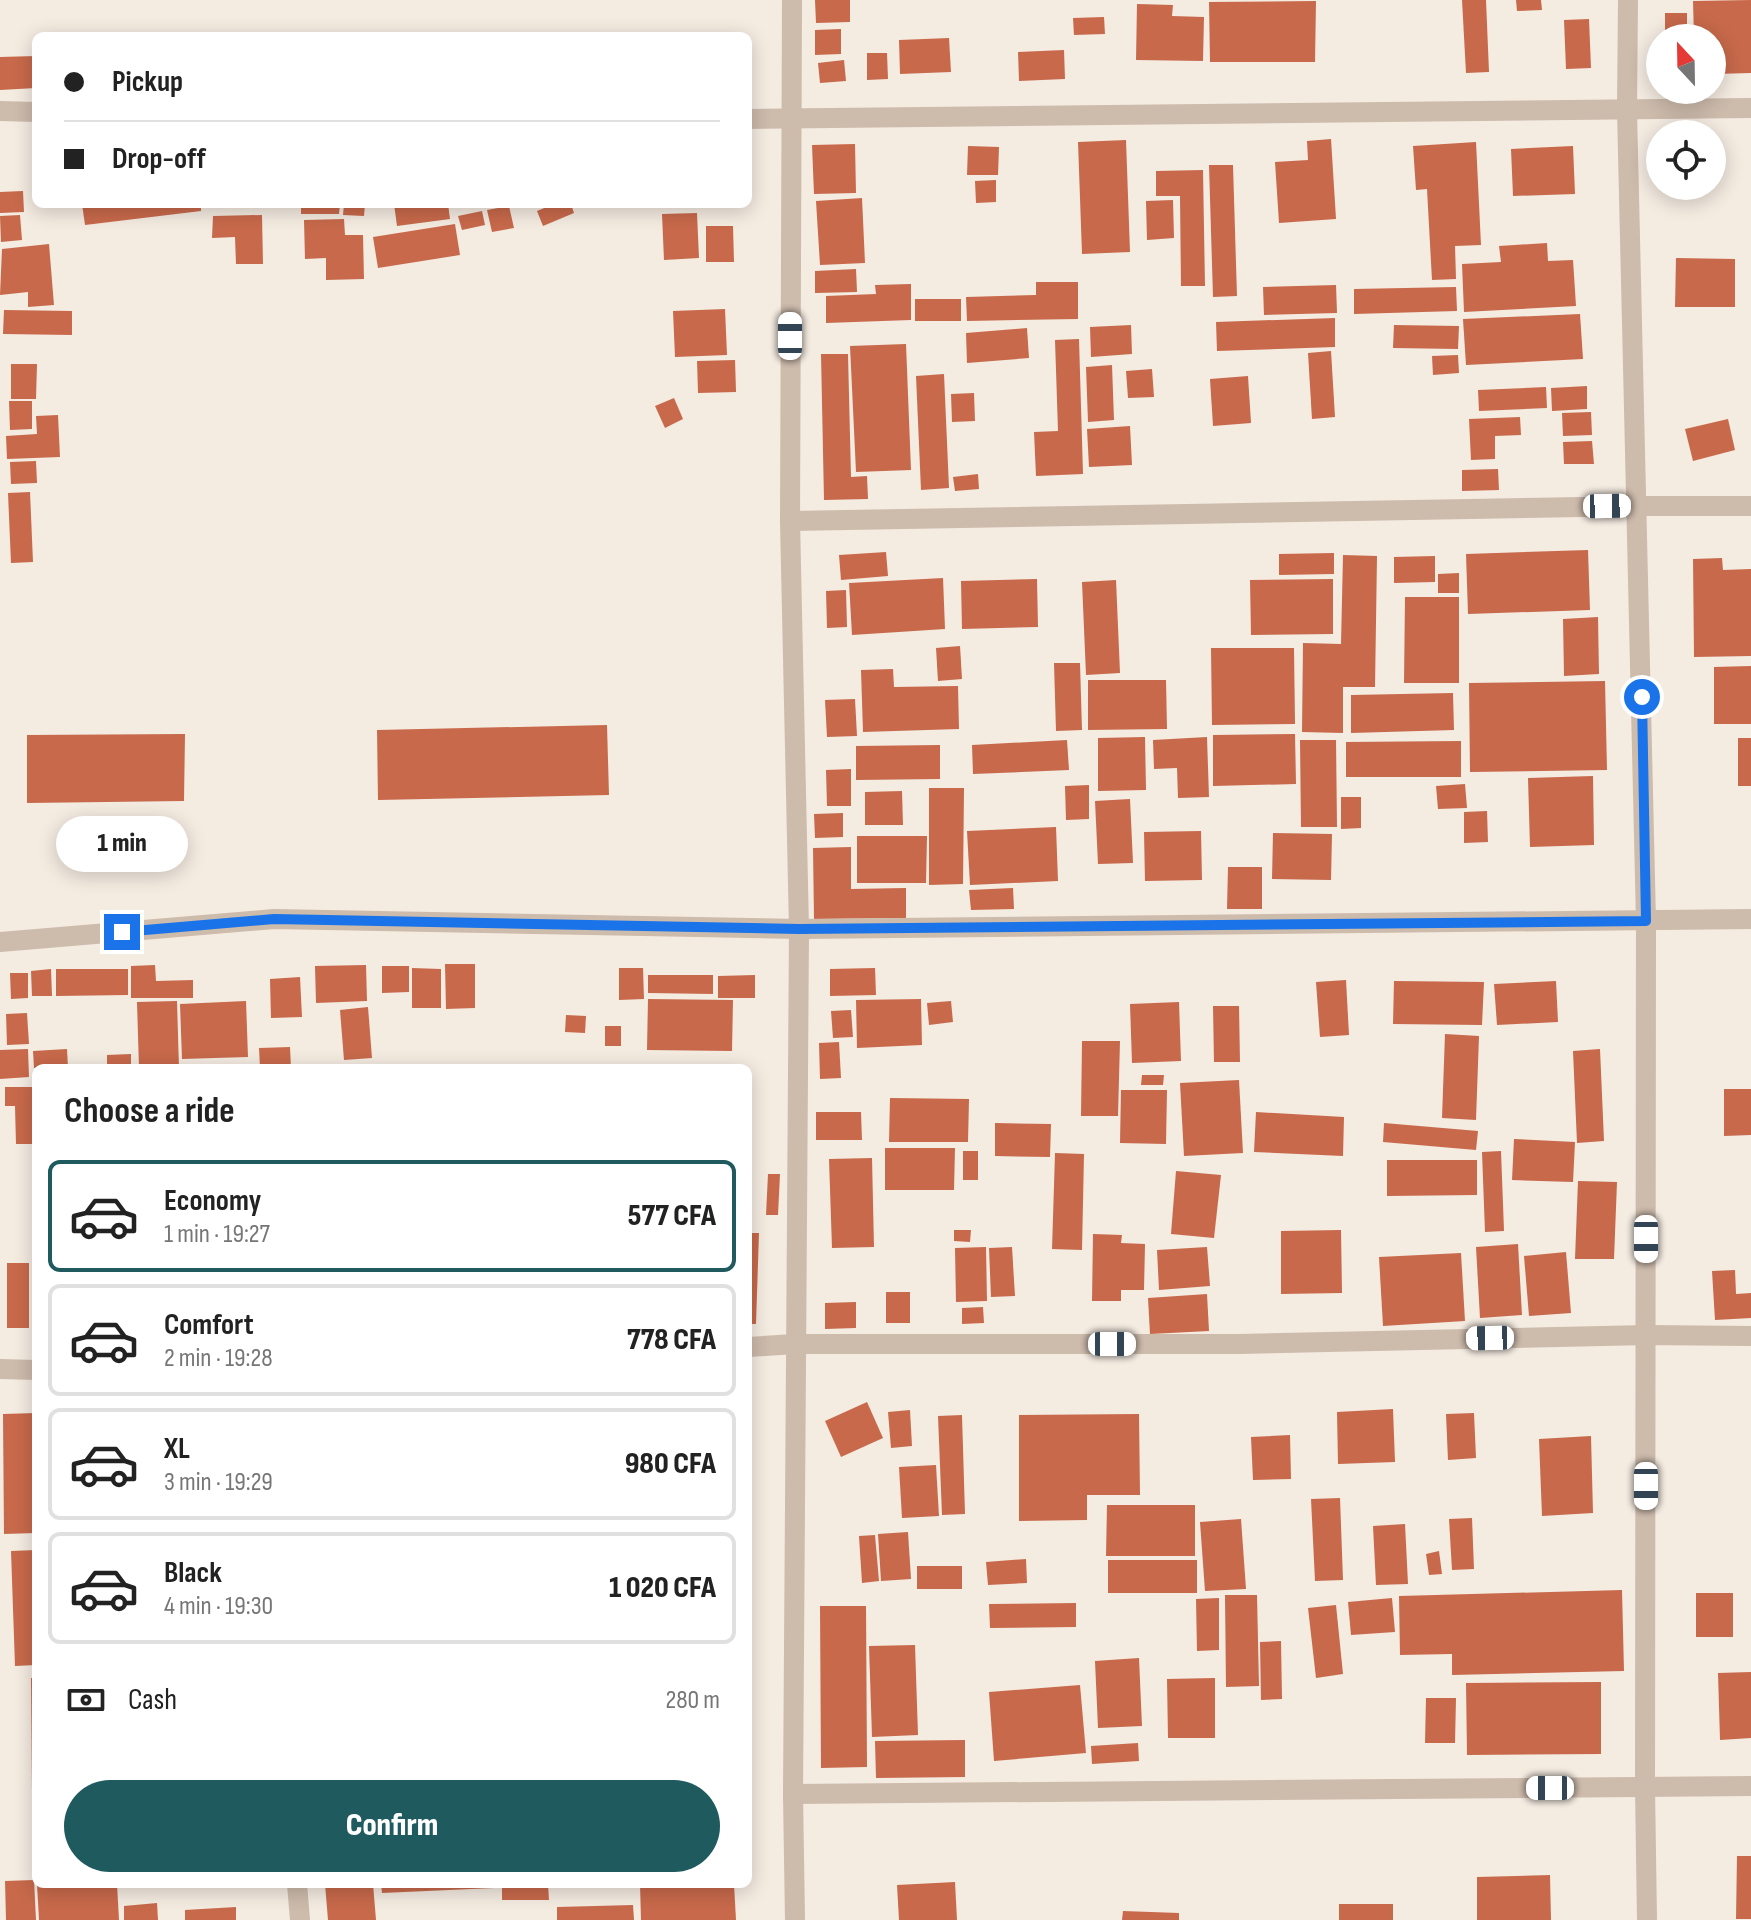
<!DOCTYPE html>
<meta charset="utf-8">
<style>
body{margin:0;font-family:"Sofia Sans Condensed",sans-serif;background:#f6f6f6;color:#222;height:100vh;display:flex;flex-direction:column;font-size:30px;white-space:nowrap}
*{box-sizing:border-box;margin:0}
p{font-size:26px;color:#767676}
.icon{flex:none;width:44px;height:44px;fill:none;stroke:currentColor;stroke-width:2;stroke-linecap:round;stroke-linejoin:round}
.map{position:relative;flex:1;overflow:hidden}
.details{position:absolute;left:32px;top:1064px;width:720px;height:824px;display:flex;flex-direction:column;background:#fff;border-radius:12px;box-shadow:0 4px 20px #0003}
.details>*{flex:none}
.hud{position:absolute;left:32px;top:32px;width:720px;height:176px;border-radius:12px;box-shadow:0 4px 20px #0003;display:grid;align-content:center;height:176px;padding:0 32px;background:#fff}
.needle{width:52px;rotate:338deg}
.tools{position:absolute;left:1646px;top:24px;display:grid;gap:16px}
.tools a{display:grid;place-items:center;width:80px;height:80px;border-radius:50%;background:#fff;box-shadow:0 4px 20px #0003;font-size:40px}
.end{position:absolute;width:36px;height:36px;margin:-18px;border:10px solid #1a73e8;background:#fff;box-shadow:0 0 0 4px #fff}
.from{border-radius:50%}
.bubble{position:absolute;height:56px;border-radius:28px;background:#fff;box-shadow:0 4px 20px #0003;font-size:26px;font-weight:800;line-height:56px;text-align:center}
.car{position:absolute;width:24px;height:48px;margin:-24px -12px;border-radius:10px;box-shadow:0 0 6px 2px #0007;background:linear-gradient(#fff 24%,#345 0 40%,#fff 0 76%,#345 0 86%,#fff 0)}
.hud b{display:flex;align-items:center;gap:28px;height:76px;font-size:30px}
.hud b+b{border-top:2px solid #e0e0e0}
.hud i{width:20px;height:20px;background:#222}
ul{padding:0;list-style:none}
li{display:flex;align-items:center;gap:24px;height:112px;margin:0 16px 12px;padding:0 16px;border:4px solid #e0e0e0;border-radius:12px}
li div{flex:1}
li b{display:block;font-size:30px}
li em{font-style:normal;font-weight:800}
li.selected{border-color:#1f5a5e}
li>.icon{width:72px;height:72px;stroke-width:1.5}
h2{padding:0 32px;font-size:36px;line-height:96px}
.pay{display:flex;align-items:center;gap:20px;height:88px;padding:0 32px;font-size:30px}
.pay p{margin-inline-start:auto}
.cta{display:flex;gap:16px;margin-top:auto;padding:16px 32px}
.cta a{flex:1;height:92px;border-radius:48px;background:#1f5a5e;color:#fff;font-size:32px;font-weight:800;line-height:92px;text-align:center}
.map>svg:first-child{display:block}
.building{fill:#c8694b}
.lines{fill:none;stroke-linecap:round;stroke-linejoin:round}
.street{stroke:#cdbbac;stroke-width:20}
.route{stroke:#1a73e8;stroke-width:10}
</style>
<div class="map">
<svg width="1751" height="1920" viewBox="0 0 1751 1920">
<rect width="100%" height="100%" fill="#f4ebe1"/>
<g class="building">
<path d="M815,0h35v22l-34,1z"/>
<path d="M1462,0h24l3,72 -23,1z"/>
<path d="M1516,0h25l1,10 -25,1z"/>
<path d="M1751,0v73l-37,1 -2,-36h-18l-1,-37z"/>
<path d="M1316,1l-1,61h-105l-1,-60z"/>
<path d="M1137,4l36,1 -1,11 32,1 -1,44 -67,-1z"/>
<rect x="1665" y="13" width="22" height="25"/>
<path d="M1104,17l1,17 -31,1 -1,-17z"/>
<path d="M1589,19l2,49 -25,1 -2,-49z"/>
<path d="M841,29v25l-26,1v-25z"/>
<path d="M949,38l2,34 -51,2 -1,-34z"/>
<path d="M1064,50l1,29 -46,2 -1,-29z"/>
<path d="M867,53h20l1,26 -21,1z"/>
<path d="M36,56v32l-36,2v-33z"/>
<path d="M844,60l2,21 -26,2 -2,-20z"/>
<path d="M1331,139l5,80 -57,4 -4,-61 33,-2 -1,-19z"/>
<path d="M1126,140l4,112 -48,2 -4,-112z"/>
<path d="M1476,142l5,103 -26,1 1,33 -24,1 -5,-91 -11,1 -3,-44z"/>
<path d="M855,144l1,49 -42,1 -2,-49z"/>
<path d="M968,146l31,1 -1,28h-31z"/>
<path d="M1573,146l2,48 -62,2 -2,-47z"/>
<path d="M1209,165h24l4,131 -24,1z"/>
<path d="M1203,170l2,116h-24l-1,-90h-24v-25z"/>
<path d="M996,180v22l-20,1 -1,-22z"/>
<path d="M23,191l1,21 -24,1v-21z"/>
<path d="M862,198l3,65 -45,2 -4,-64z"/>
<path d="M1173,200l1,38 -27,2 -1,-39z"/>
<path d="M82,204h119v7l-116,14z"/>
<path d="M301,204h39l-1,10h-38z"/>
<path d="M344,204h21l-1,12 -21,-1z"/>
<path d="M394,204h54l2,15 -53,7z"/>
<path d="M554,204h17l3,9 -31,13 -6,-15z"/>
<path d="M509,206l5,22 -22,4 -5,-22z"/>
<path d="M482,211l3,14 -23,5 -4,-14z"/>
<path d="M697,213l2,45 -35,2 -2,-46z"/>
<path d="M20,215l2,25 -21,2 -1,-26z"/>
<path d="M262,215l1,49h-27l-1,-27 -23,1 1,-22z"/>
<path d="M344,219l1,16h18l1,44 -38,1v-22l-21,1 -1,-39z"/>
<path d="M455,224l5,31 -82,13 -5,-31z"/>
<path d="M706,226h27l1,36h-28z"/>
<path d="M1547,243l1,18 25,-1 3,46 -112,6 -2,-48 39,-2 -2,-16z"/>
<path d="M49,244l5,61 -26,2v-15l-28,3 2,-46z"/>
<path d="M1676,258l59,1v48h-60z"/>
<path d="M856,269l1,23 -42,1v-22z"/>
<path d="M1036,282h42v37l-111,2 -1,-24 70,-2z"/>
<path d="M911,284v36l-85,3v-27l50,-2 -1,-9z"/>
<path d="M1336,285l1,28 -73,2 -1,-28z"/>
<path d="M1456,287l1,24 -103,3v-25z"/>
<rect x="915" y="299" width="46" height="22"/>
<path d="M725,309l2,46 -52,2 -2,-46z"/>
<path d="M4,310l68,1v24l-69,-1z"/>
<path d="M1580,314l3,45 -117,6 -3,-46z"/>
<path d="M1335,318v29l-118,4 -1,-29z"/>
<path d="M1131,325l1,29 -41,3 -1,-30z"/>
<path d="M1394,325l65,1 -1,23 -65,-1z"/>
<path d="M1027,328l2,30 -62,5 -1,-30z"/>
<path d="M1079,339l4,135 -47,2 -2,-44 24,-1 -3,-91z"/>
<path d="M906,344l5,126 -55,2 -6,-126z"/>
<path d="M1331,351l4,66 -23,2 -4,-66z"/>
<path d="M821,354h27l3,123 16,-1 1,23 -44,1z"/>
<path d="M1458,355l1,18 -26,2 -1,-19z"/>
<path d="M735,360l1,32 -38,1 -1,-32z"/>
<path d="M11,364h26l-1,35h-25z"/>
<path d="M1112,365l2,55 -26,2 -2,-55z"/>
<path d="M1152,369l2,28 -26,1 -2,-27z"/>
<path d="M944,374l5,114 -28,2 -5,-114z"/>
<path d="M1248,376l3,47 -38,3 -3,-47z"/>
<path d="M1587,386v23l-35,2 -1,-23z"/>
<path d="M1546,387l1,21 -68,3 -1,-21z"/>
<path d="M974,393l1,28 -23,1 -1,-28z"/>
<path d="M674,398l9,21 -18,9 -10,-22z"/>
<path d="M9,401h23v28l-22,1z"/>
<path d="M1591,412l1,23 -29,1 -1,-23z"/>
<path d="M58,415l2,42 -53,2 -1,-23 31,-2 -1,-18z"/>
<path d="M1520,417l1,18 -26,1v23l-24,1 -2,-41z"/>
<path d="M1728,419l7,31 -42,11 -8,-32z"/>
<path d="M1130,426l2,39 -43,2 -2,-38z"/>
<path d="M1592,441l2,23h-30l-1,-22z"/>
<path d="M36,461l1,22 -26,1 -1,-22z"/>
<path d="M1498,469l1,21 -37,1v-21z"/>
<path d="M978,474l1,15 -24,2 -2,-14z"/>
<path d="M30,492l3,70 -22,1 -3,-70z"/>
<path d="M1588,550l2,60 -122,4 -2,-60z"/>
<path d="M886,552l2,24 -47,4 -2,-25z"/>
<path d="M1334,553v21l-55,1v-21z"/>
<path d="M1343,555l34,1 -2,131h-32v46l-41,-1 1,-89 38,1z"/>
<path d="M1435,556v26l-41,1v-26z"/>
<path d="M1722,558l1,12 28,-1v87l-57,1 -1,-98z"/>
<path d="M1459,573v20h-21v-19z"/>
<path d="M943,578l2,51 -93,6 -3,-52z"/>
<path d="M1037,579l1,48 -76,2 -1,-48z"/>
<path d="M1333,579v55l-82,1 -1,-55z"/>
<path d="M1116,580l4,93 -34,2 -4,-93z"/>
<path d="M846,590l1,37 -20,1 -1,-37z"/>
<path d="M1405,597h54v86h-55z"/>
<path d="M1598,617l1,57 -35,2 -1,-57z"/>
<path d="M960,646l2,33 -24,2 -2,-33z"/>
<path d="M1211,648h83l1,76 -83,1z"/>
<path d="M1054,663h26l2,67 -26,1z"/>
<path d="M1751,666v58h-37v-57z"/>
<path d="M893,669l1,18 64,-1 1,43 -96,3 -2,-62z"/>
<path d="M1088,680h78l1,49 -79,1z"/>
<path d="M1605,681l2,89 -137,2 -1,-89z"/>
<path d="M1453,693l1,37 -103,3v-38z"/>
<path d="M855,699l2,37 -30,1 -2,-37z"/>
<path d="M607,725l2,70 -231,5 -1,-70z"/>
<path d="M185,734l-1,67 -157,2v-68z"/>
<path d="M1295,734l1,50 -83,2v-51z"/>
<path d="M1145,737l1,53 -48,1v-53z"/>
<path d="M1207,737l2,60 -31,1 -1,-30 -23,1 -1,-29z"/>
<rect x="1738" y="738" width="13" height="48"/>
<path d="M1067,740l2,30 -96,4 -1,-29z"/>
<path d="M1300,740h36l1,87h-36z"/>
<path d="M1461,741v36h-115v-35z"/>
<path d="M940,745v34l-84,1v-34z"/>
<path d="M851,769v37h-24l-1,-36z"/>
<path d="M1593,776l1,69 -64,2 -2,-69z"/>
<path d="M1465,784l2,24 -29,1 -2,-23z"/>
<path d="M1089,785v34l-23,1 -1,-34z"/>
<path d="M929,788h35l-1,96 -34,1z"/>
<path d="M902,791l1,34h-38v-33z"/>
<path d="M1341,797h20v31l-20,1z"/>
<path d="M1130,799l3,64 -35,1 -3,-63z"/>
<path d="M1487,811l1,31 -24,1v-31z"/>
<path d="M843,813v24l-28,1 -1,-24z"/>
<path d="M1056,827l2,54 -88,4 -3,-54z"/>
<path d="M1201,831l1,49 -57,1 -1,-49z"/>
<path d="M1273,833l59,1 -1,46 -59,-1z"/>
<path d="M857,836h70l-1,47h-69z"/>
<path d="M851,847v42l55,-1v30l-92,1 -1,-71z"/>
<path d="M1228,867h34v42h-35z"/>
<path d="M1013,888l1,21 -43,1 -2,-20z"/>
<path d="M445,964h30v44l-29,1z"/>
<path d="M155,965l1,16 37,-1v18h-62v-32z"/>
<path d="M366,965l1,36 -51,2 -1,-37z"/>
<path d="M382,966h27v26l-27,1z"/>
<path d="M412,968l29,1v39h-29z"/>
<path d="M619,968h24l1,31 -25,1z"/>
<path d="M875,968l1,27 -46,1v-27z"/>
<path d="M51,969l1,27h-20l-1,-25z"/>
<path d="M56,969h72v26l-72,1z"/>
<path d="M10,973h18v25l-17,1z"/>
<path d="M648,975h65v19l-65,-1z"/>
<path d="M755,975v23h-37v-22z"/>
<path d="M300,977l2,40 -31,1 -1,-39z"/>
<path d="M1346,980l3,55 -29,2 -4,-55z"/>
<path d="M1394,981l90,1 -2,43 -89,-1z"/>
<path d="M1556,981l2,41 -61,3 -3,-41z"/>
<path d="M648,999l85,1 -1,51 -85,-1z"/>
<path d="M921,999l1,46 -65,3 -1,-48z"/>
<path d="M177,1001l2,67h-40l-2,-66z"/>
<path d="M246,1001l2,56 -66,2 -2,-55z"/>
<path d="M951,1001l2,21 -24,3 -2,-22z"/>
<path d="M1179,1002l2,59 -49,2 -2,-59z"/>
<path d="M1213,1006h26l1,56h-26z"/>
<path d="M368,1007l4,51 -28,2 -4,-50z"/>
<path d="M851,1010l2,27 -20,1 -2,-27z"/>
<path d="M27,1013l2,31 -22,1 -1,-31z"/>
<path d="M566,1015l20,1 -1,17 -20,-1z"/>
<rect x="605" y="1026" width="16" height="20"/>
<path d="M1445,1034l34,2 -3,84 -34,-2z"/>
<path d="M1082,1041h38l-2,75h-37z"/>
<path d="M839,1042l2,36 -21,1 -1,-36z"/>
<path d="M290,1047l1,21h-31l-1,-20z"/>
<path d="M28,1049l1,28 -29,2v-29z"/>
<path d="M67,1049l1,19h-34l-1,-17z"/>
<path d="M1600,1049l4,92 -27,2 -4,-92z"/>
<path d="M131,1054v14h-24v-13z"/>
<path d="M1142,1075h22l-1,10h-22z"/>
<path d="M1239,1080l4,73 -59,3 -4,-73z"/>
<path d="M5,1087h31v57h-20l-1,-38h-10z"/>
<path d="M1724,1089h27v46l-27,1z"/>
<path d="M1121,1090h46l-1,54 -46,-1z"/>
<path d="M890,1098l79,1 -1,43h-79z"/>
<path d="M816,1112h45l1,28h-46z"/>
<path d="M1256,1112l88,5 -1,39 -89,-4z"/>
<path d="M995,1123l56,1 -1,33 -55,-1z"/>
<path d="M1384,1123l94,8 -2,19 -93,-8z"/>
<path d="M1514,1139l61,3 -2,40 -61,-2z"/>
<path d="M885,1148h70l-1,42h-69z"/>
<rect x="963" y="1151" width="15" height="29"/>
<path d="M1501,1151l3,80 -19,1 -3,-80z"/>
<path d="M1055,1153l29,1 -2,96 -30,-1z"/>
<path d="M872,1158l2,89 -42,1 -3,-89z"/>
<path d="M1387,1160h90v35l-90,1z"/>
<path d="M1176,1171l45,4 -7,63 -43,-4z"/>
<path d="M768,1174h12l-2,41h-12z"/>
<path d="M1578,1181l39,1 -3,77h-39z"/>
<path d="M954,1230h17l-1,12 -16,-1z"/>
<path d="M1341,1230l1,63 -61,1v-63z"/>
<path d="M748,1233h11l-3,91h-8z"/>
<path d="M1093,1234l29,1 -1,8 24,1 -1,46h-23v11h-29z"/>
<path d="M1518,1244l4,71 -42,3 -4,-71z"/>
<path d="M986,1247l1,54 -31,1 -1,-54z"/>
<path d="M1012,1247l3,49 -24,1 -2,-49z"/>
<path d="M1207,1247l3,39 -51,4 -2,-40z"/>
<path d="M1566,1252l5,61 -42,3 -5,-60z"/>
<path d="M1461,1253l4,68 -82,5 -4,-69z"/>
<rect x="7" y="1263" width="22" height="65"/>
<path d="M1735,1270l1,24 15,-1v25l-36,2 -3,-49z"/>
<rect x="886" y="1292" width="24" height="31"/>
<path d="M1207,1294l2,37 -59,3 -2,-36z"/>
<path d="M856,1302v26l-31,1v-26z"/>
<path d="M983,1307l1,16 -22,1v-16z"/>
<path d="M867,1402l16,36 -42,19 -16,-36z"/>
<path d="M1393,1409l2,53 -57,2 -1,-52z"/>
<path d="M910,1410l2,36 -21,2 -3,-36z"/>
<path d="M36,1413v120l-32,1 -1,-120z"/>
<path d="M1474,1413l2,45 -28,2 -2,-46z"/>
<path d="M1139,1414l1,81h-53v25l-68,1v-106z"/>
<path d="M962,1415l3,99 -23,1 -4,-99z"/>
<path d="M1290,1435l1,44 -38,1 -2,-43z"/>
<path d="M1591,1436l2,77 -51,3 -3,-77z"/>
<path d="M936,1465l3,51 -37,2 -3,-51z"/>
<path d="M1340,1498l3,82 -28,1 -4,-82z"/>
<path d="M1107,1505h88v51h-89z"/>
<path d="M1472,1518l2,51 -22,1 -3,-51z"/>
<path d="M1241,1519l5,70 -41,2 -5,-69z"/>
<path d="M1405,1524l3,60 -32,1 -3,-59z"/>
<path d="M908,1532l3,47 -30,2 -3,-47z"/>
<path d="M875,1535l4,46 -17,2 -3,-47z"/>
<path d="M36,1550v115l-21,1 -4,-115z"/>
<path d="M1439,1551l3,23 -13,1 -3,-21z"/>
<path d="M1026,1559l1,24 -39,2 -2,-23z"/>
<rect x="1108" y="1560" width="89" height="33"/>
<rect x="917" y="1566" width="45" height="23"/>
<path d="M1622,1590l2,81 -172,4v-21l-52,1 -1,-59z"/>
<rect x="1696" y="1593" width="37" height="44"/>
<path d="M1225,1595h32l2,91 -33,1z"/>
<path d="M1219,1598v52l-22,1 -1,-52z"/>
<path d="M1392,1598l3,34 -44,3 -3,-33z"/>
<path d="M1076,1603v24l-86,1 -1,-24z"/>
<path d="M1336,1605l7,69 -27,4 -8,-70z"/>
<path d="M820,1606h46l1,161 -46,1z"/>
<path d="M1281,1641l1,58 -21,1 -1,-58z"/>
<path d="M915,1645l3,90 -46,2 -3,-91z"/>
<path d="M1139,1658l3,68 -44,2 -3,-67z"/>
<path d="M1751,1672v66l-31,2 -2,-67z"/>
<path d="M31,1678h5v114h-4z"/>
<path d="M1215,1678v60h-47l-1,-59z"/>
<path d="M1601,1682v72l-134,1 -1,-72z"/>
<path d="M1080,1685l6,68 -92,8 -5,-69z"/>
<path d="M1426,1698h30l-1,45h-30z"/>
<path d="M965,1740v37l-89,1 -1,-37z"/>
<path d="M1138,1743l1,18 -47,3 -1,-18z"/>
<path d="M1737,1856h14v63h-15z"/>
<path d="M1550,1875l1,45h-74v-43z"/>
<path d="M34,1880l2,40h-30l-1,-39z"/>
<path d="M955,1882l2,38h-58l-2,-35z"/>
<path d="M37,1884h80l2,36h-80z"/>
<path d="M325,1884h48l3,36h-48z"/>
<path d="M381,1884h112l1,4 -112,5z"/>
<path d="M502,1884h46l1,16h-47z"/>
<path d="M640,1884h94l2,36h-95z"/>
<path d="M157,1903l1,17h-34v-14z"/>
<rect x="1339" y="1904" width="54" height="16"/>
<path d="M633,1905l1,15h-77v-13z"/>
<path d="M236,1907v13h-51v-10z"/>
<path d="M1123,1911l56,2v7h-57z"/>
</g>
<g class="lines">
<g class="street">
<path d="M792,0l-2,521 9,408 -6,865 2,126"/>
<path d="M1628,0l-1,110 19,811 -1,867 2,132"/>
<path d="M0,111l36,1"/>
<path d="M748,119l1003,-11"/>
<path d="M790,521l848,-15h113"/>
<path d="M0,942l274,-23 525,10 952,-10"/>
<path d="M748,1347l47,-3h444l408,-9 104,1"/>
<path d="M0,1369l36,1"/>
<path d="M793,1794l958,-8"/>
<path d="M297,1884l3,36"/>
</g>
</g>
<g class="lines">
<path class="route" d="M122,932l152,-13 525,10 847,-8 -4,-224"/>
</g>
</svg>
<div class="tools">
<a><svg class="needle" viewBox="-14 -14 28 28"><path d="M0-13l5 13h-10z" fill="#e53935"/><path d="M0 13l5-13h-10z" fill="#767676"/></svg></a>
<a><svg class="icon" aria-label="locate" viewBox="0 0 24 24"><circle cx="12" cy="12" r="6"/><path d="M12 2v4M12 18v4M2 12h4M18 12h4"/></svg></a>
</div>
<i class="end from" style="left:1642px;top:697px"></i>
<i class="end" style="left:122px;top:932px"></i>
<div class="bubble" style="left:56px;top:816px;width:132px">1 min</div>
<i class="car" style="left:790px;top:336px;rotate:0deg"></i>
<i class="car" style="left:1607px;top:506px;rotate:89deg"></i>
<i class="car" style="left:1646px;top:1239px;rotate:180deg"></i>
<i class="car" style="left:1490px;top:1338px;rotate:269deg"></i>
<i class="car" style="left:1112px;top:1344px;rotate:90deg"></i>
<i class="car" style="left:1646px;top:1486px;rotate:180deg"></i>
<i class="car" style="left:1550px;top:1788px;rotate:270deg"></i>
<div class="hud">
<b><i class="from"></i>Pickup</b>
<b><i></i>Drop-off</b>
</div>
<section class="details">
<h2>Choose a ride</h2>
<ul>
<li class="selected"><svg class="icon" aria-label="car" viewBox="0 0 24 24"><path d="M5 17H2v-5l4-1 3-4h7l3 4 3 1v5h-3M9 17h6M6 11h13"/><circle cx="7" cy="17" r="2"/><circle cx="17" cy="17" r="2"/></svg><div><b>Economy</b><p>1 min · 19:27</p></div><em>577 CFA</em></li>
<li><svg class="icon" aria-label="car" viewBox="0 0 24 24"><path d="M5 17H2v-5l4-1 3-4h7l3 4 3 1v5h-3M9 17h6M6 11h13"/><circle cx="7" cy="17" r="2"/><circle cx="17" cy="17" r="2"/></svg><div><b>Comfort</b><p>2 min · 19:28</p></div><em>778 CFA</em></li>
<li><svg class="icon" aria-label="car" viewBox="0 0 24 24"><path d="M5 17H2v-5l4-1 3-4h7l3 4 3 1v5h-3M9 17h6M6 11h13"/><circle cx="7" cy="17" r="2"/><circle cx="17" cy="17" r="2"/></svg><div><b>XL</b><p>3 min · 19:29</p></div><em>980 CFA</em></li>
<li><svg class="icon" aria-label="car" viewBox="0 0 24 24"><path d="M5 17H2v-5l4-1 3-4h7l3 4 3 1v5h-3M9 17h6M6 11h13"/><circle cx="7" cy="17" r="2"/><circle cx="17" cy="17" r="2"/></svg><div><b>Black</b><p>4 min · 19:30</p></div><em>1 020 CFA</em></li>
</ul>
<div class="pay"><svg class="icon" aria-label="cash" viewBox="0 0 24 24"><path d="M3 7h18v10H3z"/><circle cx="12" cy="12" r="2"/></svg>Cash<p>280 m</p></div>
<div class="cta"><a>Confirm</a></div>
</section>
</div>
